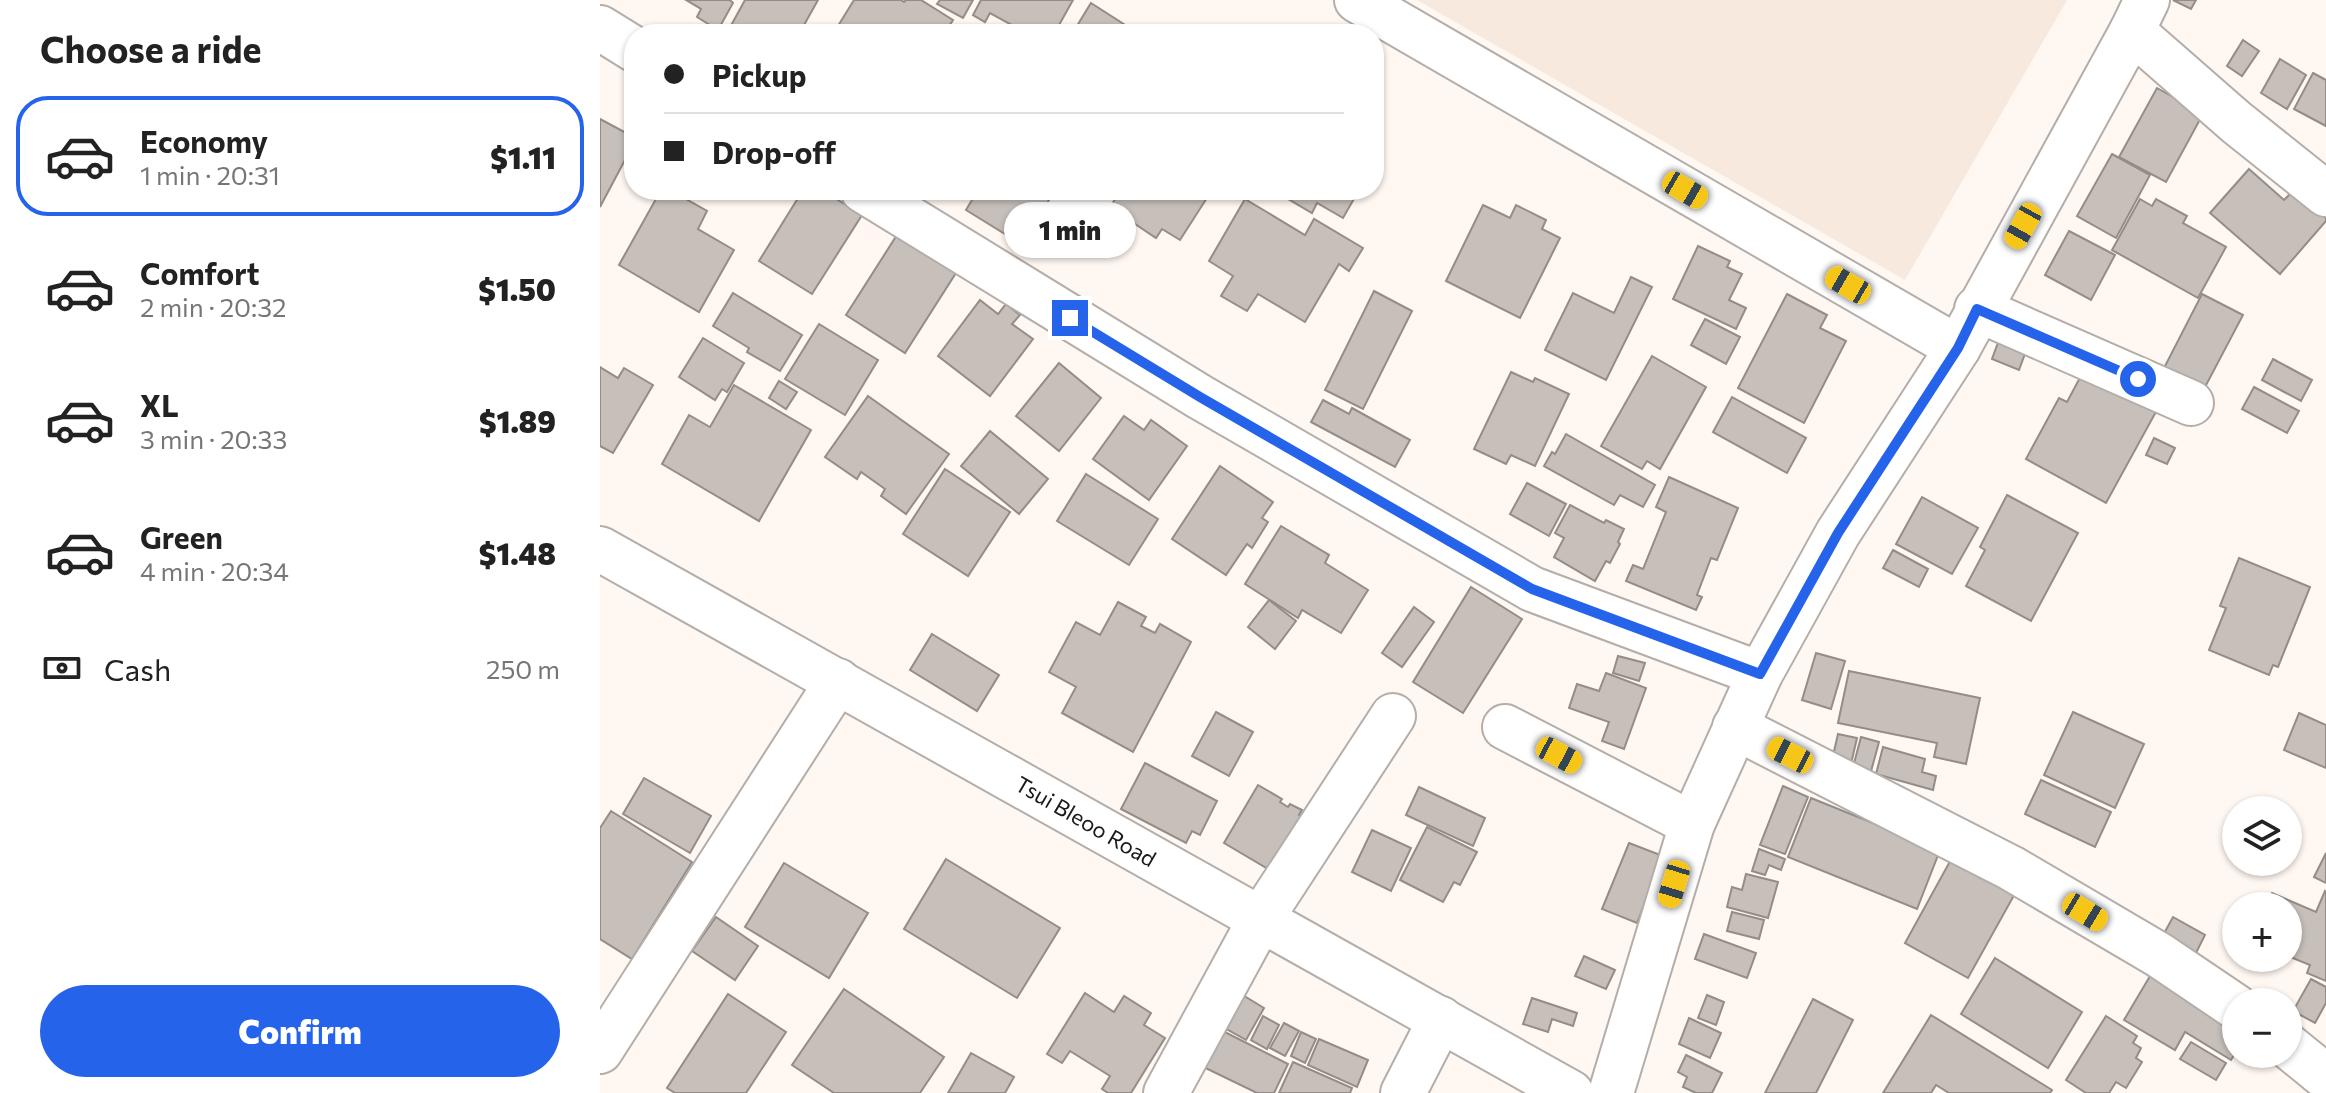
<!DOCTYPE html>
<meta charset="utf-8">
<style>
body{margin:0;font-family:Commissioner,sans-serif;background:#f6f6f6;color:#222;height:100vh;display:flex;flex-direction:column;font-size:30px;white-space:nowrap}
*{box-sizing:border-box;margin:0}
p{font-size:26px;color:#767676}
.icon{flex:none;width:44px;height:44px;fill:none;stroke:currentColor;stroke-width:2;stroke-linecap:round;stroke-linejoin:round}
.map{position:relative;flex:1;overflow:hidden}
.panel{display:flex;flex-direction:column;background:#fff;width:600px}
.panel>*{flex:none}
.hud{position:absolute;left:24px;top:24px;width:760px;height:176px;border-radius:32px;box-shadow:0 2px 6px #0004;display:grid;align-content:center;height:176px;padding:0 40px;background:#fff}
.fabs{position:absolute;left:1622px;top:796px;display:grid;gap:16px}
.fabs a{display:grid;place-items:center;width:80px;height:80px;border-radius:50%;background:#fff;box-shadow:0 2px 6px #0004;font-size:40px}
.end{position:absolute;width:36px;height:36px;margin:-18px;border:10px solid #2563eb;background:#fff;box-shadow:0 0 0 4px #fff}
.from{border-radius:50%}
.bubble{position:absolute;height:56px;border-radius:28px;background:#fff;box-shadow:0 2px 6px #0004;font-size:26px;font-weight:800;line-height:56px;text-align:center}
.car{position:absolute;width:24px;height:48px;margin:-24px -12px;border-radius:10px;box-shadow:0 0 6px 2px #0007;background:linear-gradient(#f5c518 24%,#345 0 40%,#f5c518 0 76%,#345 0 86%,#f5c518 0)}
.hud b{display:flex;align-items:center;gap:28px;height:76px;font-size:30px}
.hud b+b{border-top:2px solid #e0e0e0}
.hud i{width:20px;height:20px;background:#222}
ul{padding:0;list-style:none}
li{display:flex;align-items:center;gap:24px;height:120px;margin:0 16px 12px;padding:0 24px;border:4px solid transparent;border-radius:32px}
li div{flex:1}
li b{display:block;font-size:30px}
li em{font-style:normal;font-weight:800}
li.active{border-color:#2563eb}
li>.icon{width:72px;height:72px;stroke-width:1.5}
h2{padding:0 40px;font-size:36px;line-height:96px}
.pay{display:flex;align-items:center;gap:20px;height:88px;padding:0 40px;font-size:30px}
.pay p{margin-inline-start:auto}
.action{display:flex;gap:16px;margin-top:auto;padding:16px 40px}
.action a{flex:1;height:92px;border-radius:48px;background:#2563eb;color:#fff;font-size:32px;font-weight:800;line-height:92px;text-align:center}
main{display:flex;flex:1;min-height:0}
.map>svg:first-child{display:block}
.built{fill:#f7e9de}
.building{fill:#c6bfba;stroke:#938c87;stroke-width:2}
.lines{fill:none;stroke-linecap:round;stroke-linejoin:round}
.minor-casing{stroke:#b5ada8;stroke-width:48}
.minor{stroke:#fff;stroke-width:44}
.route{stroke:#2563eb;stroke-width:10}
.labels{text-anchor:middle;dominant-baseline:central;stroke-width:8;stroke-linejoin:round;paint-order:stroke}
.street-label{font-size:22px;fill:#1c1a18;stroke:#fff}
</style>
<main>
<section class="panel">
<h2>Choose a ride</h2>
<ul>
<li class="active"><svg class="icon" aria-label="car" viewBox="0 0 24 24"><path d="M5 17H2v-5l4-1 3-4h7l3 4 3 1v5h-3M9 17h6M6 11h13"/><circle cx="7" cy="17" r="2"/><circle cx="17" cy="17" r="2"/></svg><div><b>Economy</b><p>1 min · 20:31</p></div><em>$1.11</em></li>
<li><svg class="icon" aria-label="car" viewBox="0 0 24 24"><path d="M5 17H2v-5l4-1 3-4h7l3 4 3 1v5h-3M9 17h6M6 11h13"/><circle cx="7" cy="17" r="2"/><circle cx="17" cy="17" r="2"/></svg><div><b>Comfort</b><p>2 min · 20:32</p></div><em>$1.50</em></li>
<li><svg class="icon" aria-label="car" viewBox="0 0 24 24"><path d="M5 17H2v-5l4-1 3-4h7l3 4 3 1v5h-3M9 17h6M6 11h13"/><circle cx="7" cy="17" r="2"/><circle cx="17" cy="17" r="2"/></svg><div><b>XL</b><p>3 min · 20:33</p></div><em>$1.89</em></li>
<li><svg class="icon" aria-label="car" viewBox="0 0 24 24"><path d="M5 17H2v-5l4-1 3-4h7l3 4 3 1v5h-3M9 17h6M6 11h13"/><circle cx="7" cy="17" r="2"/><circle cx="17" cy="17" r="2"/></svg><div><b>Green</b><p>4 min · 20:34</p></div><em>$1.48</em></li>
</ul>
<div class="pay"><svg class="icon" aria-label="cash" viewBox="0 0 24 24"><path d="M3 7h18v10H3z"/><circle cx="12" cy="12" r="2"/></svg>Cash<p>250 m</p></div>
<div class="action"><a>Confirm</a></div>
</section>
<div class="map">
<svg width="1726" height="1093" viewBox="0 0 1726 1093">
<rect width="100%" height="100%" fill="#fff7f1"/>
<path class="built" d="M817,0h650l-162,280z"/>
<g class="building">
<path d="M86,0h44l3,3 -15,27 -21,-13 4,-8z"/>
<path d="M145,0h73l-19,34h-66l-5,-3z"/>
<path d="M254,0h47l3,2 2,-2h15l32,20 -9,14h-111z"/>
<path d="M340,0h33l-10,18 -26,-14z"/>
<path d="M381,0h92l-19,34h-38l3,-5 -29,-16 -5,9 -12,-7z"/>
<path d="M1573,0h23l-5,9z"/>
<path d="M491,3l45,29 -2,2h-62z"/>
<path d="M1643,40l16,11 -17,25 -15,-10z"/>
<path d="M1680,59l26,16 -19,34 -26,-16z"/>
<path d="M1713,73l13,7v46l-32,-17z"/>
<path d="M1557,88l46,26 -37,68 -47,-25z"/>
<path d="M0,119l34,18v6l-34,64z"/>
<path d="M1512,154l38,21 -34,63 -39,-22z"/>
<path d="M1649,169l35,31 10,-10 32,28v3l-46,53 -70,-61z"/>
<path d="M61,190h9l37,21 -9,18 36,21 -35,62 -80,-47z"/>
<path d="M203,190h19l40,25 -50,79 -53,-33z"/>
<path d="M378,190h55l16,10 -28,44 -55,-34z"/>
<path d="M521,190h91l-32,50 -18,-11 -6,9 -46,-31z"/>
<path d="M673,190h86l-16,28 -26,-15 -5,10z"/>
<path d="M645,199l60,36 9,-16 49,29 -14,23 -10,-7 -34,58 -47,-28 -11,17 -26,-15 12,-20 -24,-15z"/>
<path d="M1540,199l12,7 4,-7 31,17 -4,7 43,24 -28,51 -86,-48z"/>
<path d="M883,205l27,13 6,-13 30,15 -4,9 18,9 -40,80 -74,-37z"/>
<path d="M302,227l59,38 -56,88 -59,-38z"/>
<path d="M1469,231l46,24 -24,45 -46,-25z"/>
<path d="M1098,246l32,15 -3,6 15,7 -13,26 17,8 -10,21 -63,-30z"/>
<path d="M1031,277l21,10 -46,93 -61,-30 28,-57 41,20z"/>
<path d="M774,291l38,20 -49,98 -38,-19z"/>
<path d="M133,293l69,42 -22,36 -33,-19 2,-4 -36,-22z"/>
<path d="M1187,294l40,21 -7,13 26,13 -42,82 -66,-35z"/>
<path d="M1602,294l41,21 -39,74 -40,-21z"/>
<path d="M380,300l18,14 8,-10 14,11 -8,9 21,15 -43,57 -52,-40z"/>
<path d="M1105,319l35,18 -14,27 -35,-19z"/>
<path d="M219,324l59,36 -33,55 -60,-36z"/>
<path d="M103,338l41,25 -17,29 -5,-3 -7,11 -36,-23z"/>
<path d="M1399,340l27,11 -7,19 -27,-11z"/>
<path d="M1052,356l54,31 -46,82 -13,-8 -5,8 -41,-23z"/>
<path d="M1673,359l39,21 -11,21 -39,-21z"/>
<path d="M459,363l42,35 -42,53 -43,-35z"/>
<path d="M0,367l18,11 6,-10 29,17 -40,68 -13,-7z"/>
<path d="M1484,370l73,40 -51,93 -80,-44 33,-61 8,4z"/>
<path d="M911,372l22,10 2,-4 34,16 -34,72 -24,-11 -5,9 -32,-15z"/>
<path d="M179,381l18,11 -11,17 -17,-11z"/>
<path d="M134,385l77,45 -52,91 -97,-57 27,-49 21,12z"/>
<path d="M1654,387l45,24 -12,22 -45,-24z"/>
<path d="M268,396l81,58 -43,60 -25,-18 4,-7 -24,-17 -4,7 -32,-22z"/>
<path d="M1132,397l74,41 -19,35 -74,-41z"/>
<path d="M723,400l26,14 3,-6 58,32 -15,27 -84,-45z"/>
<path d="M524,416l20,14 7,-10 36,26 -38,54 -56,-41z"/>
<path d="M390,431l58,48 -29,35 -58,-48z"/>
<path d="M966,434l89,51 -12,22 -23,-12 -6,10 -70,-39 8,-14 3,2z"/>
<path d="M1554,438l21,10 -8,16 -21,-9z"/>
<path d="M620,466l53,36 -11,16 6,4 -16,26 -5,-4 -21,31 -54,-36z"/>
<path d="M345,469l65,43 -42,64 -65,-42z"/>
<path d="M486,474l72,45 -29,46 -72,-44z"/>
<path d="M1069,477l69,31 -21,52 -6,-2 -14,37 5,2 -6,13 -70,-29 7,-16 10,4 23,-57 -10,-5z"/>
<path d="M927,483l39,21 -17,32 -39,-22z"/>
<path d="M1407,495l71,38 -47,88 -65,-35 19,-36 -5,-3z"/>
<path d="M1322,497l56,31 -26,46 -56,-30z"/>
<path d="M970,505l34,18 2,-3 18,9 -6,13 2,2 -10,19 -4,-2 -11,20 -41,-24 10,-19 -9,-5z"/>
<path d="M681,526l48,29 -4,8 43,27 -27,43 -39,-23 -4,8 -53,-34z"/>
<path d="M1293,550l35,19 -9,18 -36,-19z"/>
<path d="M1639,558l71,29 -32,80 -5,-2 -4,10 -60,-25 17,-42 -6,-2z"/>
<path d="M871,587l51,32 -59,94 -50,-31z"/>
<path d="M669,600l27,21 -21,28 -27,-22z"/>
<path d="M518,602l28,15 -5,9 14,7 5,-9 31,18 -58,110 -71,-39 14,-26 -27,-15 27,-50 24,13z"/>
<path d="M814,607l20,15 -32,45 -20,-14z"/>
<path d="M332,634l67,41 -22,36 -67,-41z"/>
<path d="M1216,653l29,8 -14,48 -29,-9z"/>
<path d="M1018,656l27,7 -6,18 -26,-8z"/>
<path d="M1249,671l131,27 -14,66 -32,-7 3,-14 -99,-20z"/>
<path d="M1006,673l40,15 -22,61 -22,-8 7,-19 -40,-14 8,-24 22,7z"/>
<path d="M616,712l37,20 -24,44 -37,-20z"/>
<path d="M1473,712l71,32 -29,64 -71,-33z"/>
<path d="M1699,713l27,12v43l-42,-18z"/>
<path d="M1238,734l19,4 -6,26 -19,-4z"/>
<path d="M1261,737l18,5 -9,33 -18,-4z"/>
<path d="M1283,747l42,12 -3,13 14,4 -3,14 -57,-16z"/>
<path d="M545,763l72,38 -17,34 -8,-4 -6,12 -65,-34z"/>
<path d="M44,778l67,38 -21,37 -67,-39z"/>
<path d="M1441,780l70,32 -16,35 -70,-33z"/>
<path d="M658,785l24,14 -2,3 8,5 2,-3 12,6 -3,5 9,5 -35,52 -49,-29z"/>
<path d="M1183,786l25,11 -23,57 -25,-9z"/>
<path d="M819,787l66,31 -12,28 -67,-31z"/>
<path d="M1211,798l129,52 -23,59 -129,-52z"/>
<path d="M11,811l81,51 -60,97 -32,-20v-111z"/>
<path d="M827,827l50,25 -17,33 -6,-3 -11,20 -43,-22z"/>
<path d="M772,830l39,18 -20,43 -39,-19z"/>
<path d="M1029,843l34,13 -26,67 -35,-14z"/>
<path d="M1159,849l26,10 -4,11 -12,-5 -4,10 -13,-4z"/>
<path d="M1726,853v30l-12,-6z"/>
<path d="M1354,854l63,36 -49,88 -63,-35z"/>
<path d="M346,859l114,69 -43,70 -113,-69z"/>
<path d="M184,863l84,50 -39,65 -84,-51z"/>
<path d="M1146,874l32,8 -10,36 -41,-11 5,-20 10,3z"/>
<path d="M1725,891l1,1v89l-19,-8 3,-8 -22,-9v-50h-22l6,-13 44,19z"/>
<path d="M1132,912l32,8 -5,19 -32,-8z"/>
<path d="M116,917l42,29 -23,34 -43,-29z"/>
<path d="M1573,917l32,18 -10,20 -33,-18z"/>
<path d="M1104,934l52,19 -9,25 -52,-19z"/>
<path d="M984,956l31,14 -9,19 -31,-13z"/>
<path d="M1395,958l87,54 -34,56 -87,-54z"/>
<path d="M1550,976l86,50v26l-5,8 -46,-28 -10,18 -51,-30z"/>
<path d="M1711,979l15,8v16l-11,20 -22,-12z"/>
<path d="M244,989l100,68 -24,36h-86l-42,-28z"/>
<path d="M485,993l29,19 10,-16 27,17 -7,12 21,13 -34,55h-23l-6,-4 8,-13 -40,-25 -8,12 -15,-9z"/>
<path d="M128,994l58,38 -40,61h-71l-8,-5z"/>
<path d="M641,994l23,14 -18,32 -23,-13z"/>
<path d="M1107,995l17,7 -8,23 -18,-7z"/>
<path d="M932,998l45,15 -4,13 -21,-7 -4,13 -25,-8z"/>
<path d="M1213,999l40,21 -37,73h-51z"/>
<path d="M1331,1015l121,75 -2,3h-101l-13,-8 -5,8h-48z"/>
<path d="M663,1016l16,9 -12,24 -16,-9z"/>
<path d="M1506,1016l31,20 -4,7 8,5 -5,10 6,4 -16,26 -10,-6 -7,11h-23l-20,-13z"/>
<path d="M1089,1018l32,15 -11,25 -31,-14z"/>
<path d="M607,1023l81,41 -14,29h-17l-68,-33z"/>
<path d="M684,1023l15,8 -14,25 -15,-8z"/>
<path d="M701,1032l15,7 -11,24 -14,-7z"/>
<path d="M719,1039l49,21 -11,27 -49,-22z"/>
<path d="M1591,1042l35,21 -10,17 -36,-21z"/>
<path d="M371,1053l43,24 -9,16h-57z"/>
<path d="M1086,1055l36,18 -10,20h-16l-13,-6 4,-10 -9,-5z"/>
<path d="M693,1062l59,26 -2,5h-71z"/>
</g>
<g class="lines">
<g class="minor-casing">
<g id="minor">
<path d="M757,0l601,348"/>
<path d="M0,28l34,21"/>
<path d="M1532,31l104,91 90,72"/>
<path d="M263,190l337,207 332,192 228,85"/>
<path d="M1377,309l214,94"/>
<path d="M0,549l971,544"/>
<path d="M905,727l187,97"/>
<path d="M1135,727l276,141 148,87 77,52"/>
<path d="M1688,1046l38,31"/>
<path d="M0,1051l238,-370"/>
<path d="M566,1093l94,-173 133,-204"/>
<path d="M803,1093l38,-74"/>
<path d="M1011,1093l81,-269 68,-150 78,-141 120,-185 174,-317 15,-31"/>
</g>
</g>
<use href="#minor" class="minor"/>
</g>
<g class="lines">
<path class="route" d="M470,318l130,79 332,192 228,85 78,-141 120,-185 19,-39 161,70"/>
</g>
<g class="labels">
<g class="street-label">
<text transform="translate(486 821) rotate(30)">Tsui Bleoo Road</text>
</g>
</g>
</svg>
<div class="fabs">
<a><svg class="icon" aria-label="layers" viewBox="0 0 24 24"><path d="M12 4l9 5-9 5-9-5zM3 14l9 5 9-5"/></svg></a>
<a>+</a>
<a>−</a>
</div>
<i class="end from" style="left:1538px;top:379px"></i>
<i class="end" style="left:470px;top:318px"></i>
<div class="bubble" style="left:404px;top:202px;width:132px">1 min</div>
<i class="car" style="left:1085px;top:190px;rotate:120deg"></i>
<i class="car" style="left:1423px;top:226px;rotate:209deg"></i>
<i class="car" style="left:1248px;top:285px;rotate:300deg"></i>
<i class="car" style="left:959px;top:755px;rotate:118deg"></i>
<i class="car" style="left:1190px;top:755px;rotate:297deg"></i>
<i class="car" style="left:1074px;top:884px;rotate:197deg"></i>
<i class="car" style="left:1485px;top:912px;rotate:121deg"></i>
<div class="hud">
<b><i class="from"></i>Pickup</b>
<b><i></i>Drop-off</b>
</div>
</div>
</main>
